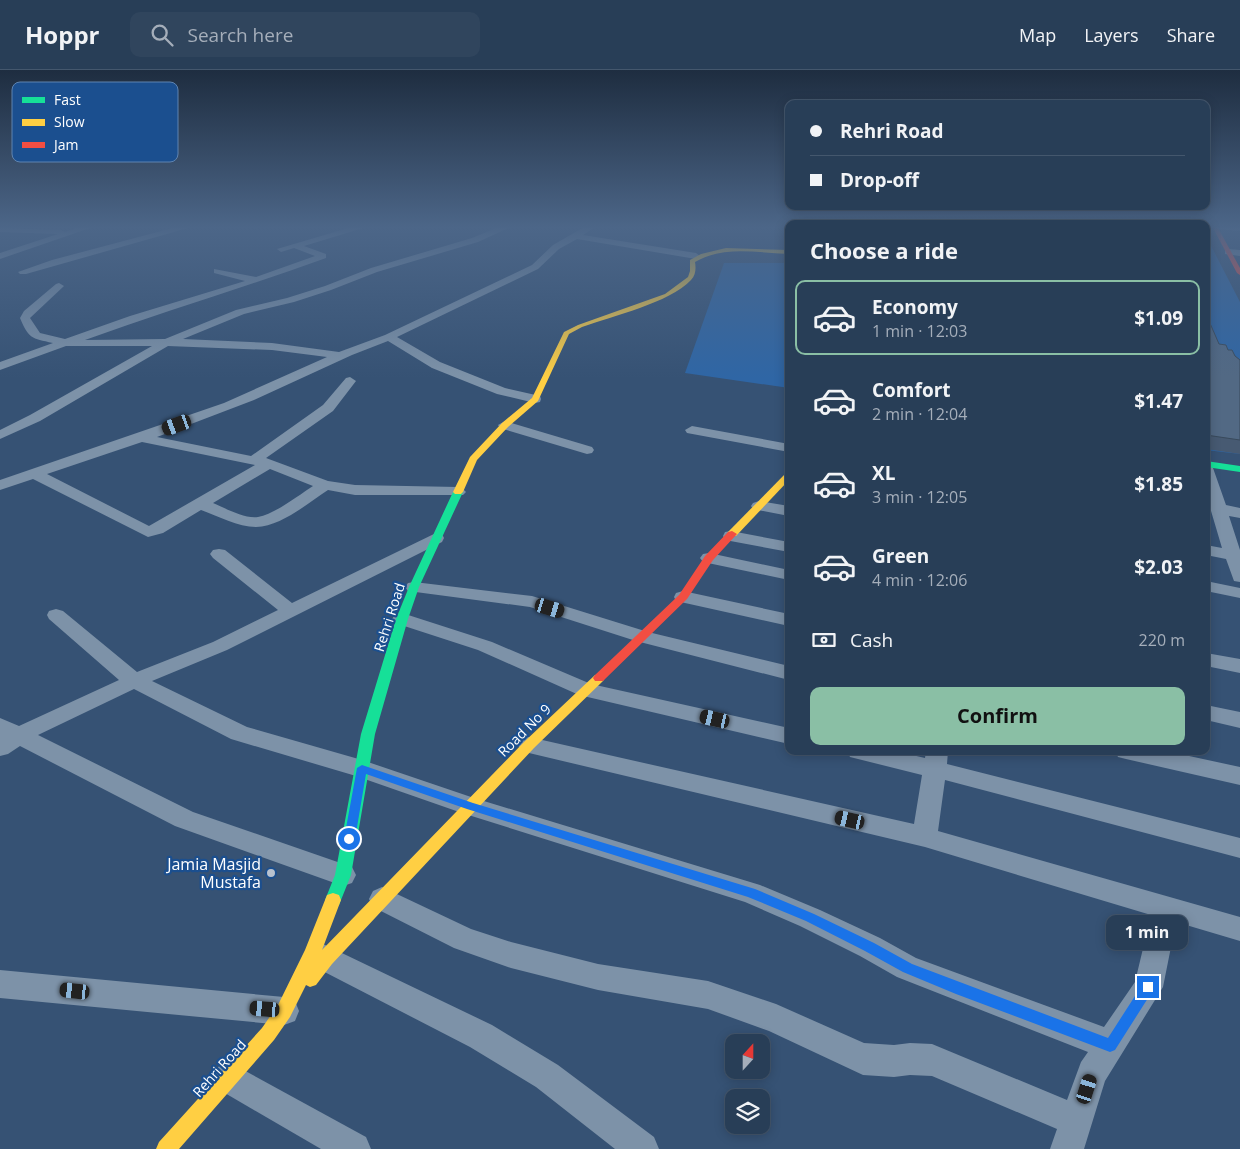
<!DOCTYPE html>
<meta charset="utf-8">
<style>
body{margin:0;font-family:"Open Sans",sans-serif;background:#30455d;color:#f1f3f6;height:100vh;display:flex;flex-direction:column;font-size:19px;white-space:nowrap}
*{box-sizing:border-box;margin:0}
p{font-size:16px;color:#a5aeba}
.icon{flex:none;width:28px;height:28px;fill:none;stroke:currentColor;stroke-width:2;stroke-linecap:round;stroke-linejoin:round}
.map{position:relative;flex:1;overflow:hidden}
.panel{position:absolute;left:785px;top:150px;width:425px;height:535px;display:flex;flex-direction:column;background:#283e57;border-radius:10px;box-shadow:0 2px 12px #0003,0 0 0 1px #44576d}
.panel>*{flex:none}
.top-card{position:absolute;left:785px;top:30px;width:425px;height:110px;border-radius:10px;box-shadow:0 2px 12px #0003,0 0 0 1px #44576d;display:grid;align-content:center;height:110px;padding:0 25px;background:#283e57}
.needle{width:32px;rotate:21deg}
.buttons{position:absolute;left:725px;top:964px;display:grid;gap:10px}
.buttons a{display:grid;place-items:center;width:45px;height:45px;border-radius:10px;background:#283e57;box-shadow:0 2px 12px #0003,0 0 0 1px #44576d;font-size:25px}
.end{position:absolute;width:22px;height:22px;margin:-11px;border:6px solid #1a73e8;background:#fff;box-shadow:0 0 0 2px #fff}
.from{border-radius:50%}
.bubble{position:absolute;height:35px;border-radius:10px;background:#283e57;box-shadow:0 2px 12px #0003,0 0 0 1px #44576d;font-size:16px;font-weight:700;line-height:35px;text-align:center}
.car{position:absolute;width:15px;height:30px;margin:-15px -8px;border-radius:6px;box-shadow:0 0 4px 1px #0007;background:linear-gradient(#222 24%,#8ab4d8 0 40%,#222 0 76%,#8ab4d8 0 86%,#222 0)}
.top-card b{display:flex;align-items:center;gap:18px;height:48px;font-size:19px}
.top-card b+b{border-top:1px solid #44576d}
.top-card i{width:12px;height:12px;background:#f1f3f6}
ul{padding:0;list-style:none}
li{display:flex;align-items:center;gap:15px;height:75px;margin:0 10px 8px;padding:0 15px;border:2px solid transparent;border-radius:10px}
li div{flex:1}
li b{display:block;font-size:19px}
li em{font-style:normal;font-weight:700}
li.selected{border-color:#8abfa5}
li>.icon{width:45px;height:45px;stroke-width:1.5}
h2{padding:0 25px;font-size:22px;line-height:60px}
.pay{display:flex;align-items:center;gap:12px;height:55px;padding:0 25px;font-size:19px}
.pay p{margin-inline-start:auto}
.button{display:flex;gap:10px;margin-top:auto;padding:10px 25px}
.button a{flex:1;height:58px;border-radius:10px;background:#8abfa5;color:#111;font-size:20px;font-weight:700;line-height:58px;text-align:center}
header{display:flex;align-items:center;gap:30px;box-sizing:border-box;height:70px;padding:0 25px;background:#283e57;border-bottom:1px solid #44576d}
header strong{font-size:24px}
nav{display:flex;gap:28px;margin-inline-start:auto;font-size:18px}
.search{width:350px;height:45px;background:#30455d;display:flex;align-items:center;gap:12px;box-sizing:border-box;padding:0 18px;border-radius:10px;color:#a5aeba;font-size:19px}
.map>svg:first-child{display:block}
.green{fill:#2f66a5}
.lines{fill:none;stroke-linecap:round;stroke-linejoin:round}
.street{fill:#7d92a8;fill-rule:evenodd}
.fast{fill:#16e098;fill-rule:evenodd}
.slow{fill:#ffcf43;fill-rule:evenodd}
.jam{fill:#f24e42;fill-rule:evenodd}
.wall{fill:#475a72}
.building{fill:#526984;stroke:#394a5c}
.route{fill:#1a73e8}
.poi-dot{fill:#b9c2ce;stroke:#1b4f8f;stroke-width:2}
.labels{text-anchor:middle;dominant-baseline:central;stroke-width:4.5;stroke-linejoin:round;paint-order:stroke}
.street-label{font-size:14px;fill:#fff;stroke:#1b4f8f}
.near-poi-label{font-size:16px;fill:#fff;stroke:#1b4f8f;text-anchor:end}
.key{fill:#1b4f8f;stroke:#5f84b1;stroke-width:1}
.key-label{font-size:14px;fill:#fff}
</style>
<header>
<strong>Hoppr</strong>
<div class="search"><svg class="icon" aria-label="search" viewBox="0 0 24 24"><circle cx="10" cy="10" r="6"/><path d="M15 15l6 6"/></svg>Search here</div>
<nav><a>Map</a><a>Layers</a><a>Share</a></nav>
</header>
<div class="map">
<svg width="1240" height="1079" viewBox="0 0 1240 1079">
<rect width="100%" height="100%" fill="#365274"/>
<g class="green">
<path d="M1206,166l34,66v152l-34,-4z"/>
<path d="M724,193h65v125l-104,-15z"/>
</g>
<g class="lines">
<g class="street">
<path d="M82,156h14l-96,33v-6l58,-19 -58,-2v-4l61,2 4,2z"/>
<path d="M180,156h15l-169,48h-6l-2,-2 34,-12z"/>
<path d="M355,156h15l-66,20 22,8v4c-80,29 -161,53 -241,82l80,-1 71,-29 51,-12 38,-12 46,-18 101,-30 29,-12h12l-35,16 -101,30 -46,18 -37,12 -50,12 -61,25 89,4 67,9 46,-17 147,-70 21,-20 33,-19h11l-14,9 113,18 4,3 -4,3 -119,-20 -18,10 -21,20 -141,68 43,25 65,26 35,8 1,3 -1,3 -5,1 -38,-9 -65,-26 -44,-27 -36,14 -98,45 -97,37 94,19 72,-51 23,-27 4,-1 6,4 -23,30 -67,47 62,23 27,4 103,2 5,2 3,3 -3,3h-108l-27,-5c-20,13 -46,36 -72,37 -18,0 -38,-11 -55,-17l-38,23 -15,4 -115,-58 -33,11v-10l224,-77 103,-46 -55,-7 -104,-4 -128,75 -40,18v-9l30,-15 122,-69h-86l-66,24v-8l53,-19c-22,-5 -24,-4 -33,-25l4,-7 32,-27 3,-1 5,3 -34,32 10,15 25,6 65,-23 115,-35 -31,-8v-4l42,8 59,-21 -21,-8 -13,4 -4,-3zM142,372l113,23 -106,61 -102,-52zM270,399l43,17c-14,9 -38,28 -55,31 -14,2 -33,-9 -45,-14z"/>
<path d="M1211,156l29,1v4l-25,-2z"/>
<path d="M1228,179l12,1v6l-15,-2v-4z"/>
<path d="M505,351l87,26 2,3 -2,3 -5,1 -87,-26 -2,-3z"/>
<path d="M692,356l97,18v8l-102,-19 -2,-3z"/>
<path d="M1206,394l5,1 2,3 13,37 14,3v10l-11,-2 11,34v32l-6,-1 -8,-22 -20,-4v-10l16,3 -16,-54z"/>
<path d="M759,431l30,5v10l-36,-7 -2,-3 2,-3z"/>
<path d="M731,461l58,11v10l-64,-12 -2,-4 2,-4z"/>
<path d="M436,463l6,1 2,4 -2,4 -215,108 -75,31 95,46 115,33 112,38 286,87 60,25 60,28 36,20 188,69 31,-45 16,-67 -226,-68 -396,-94 -8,-2 -3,-6 3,-6 8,-2 385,87 8,-49 -72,-18 -3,-6h48l30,7 1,-7h22l-1,13 293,74v20l-295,-78 -7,51 302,86v24l-64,-19 -13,65 -58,94 -21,68h-34l7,-20 -125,-53 -22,-1 -16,2 -31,-2 -94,-44 -61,-22 -110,-19 -87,-22 -57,-20 -81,-41 -4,-8 4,-8 9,-4 89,42 40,13 87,22 110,17 68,23 88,39 30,2 16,-2 22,1 135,56 14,-38 7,-10 -191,-75 -37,-21 -60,-30 -55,-24 -283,-89 -106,-37 -125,-37 -97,-50 -96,46 155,77 159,55 4,8 -4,8 -9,3 -168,-60 -155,-80 -12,8 -8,2v-38l19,8 100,-46 -70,-61 -2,-4 2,-4 7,-2 7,2 74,61 76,-30 65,-32 -65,-52 -3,-4 3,-4 6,-1 6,1 67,53z"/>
<path d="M709,483l80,17v10l-86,-18 -3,-4 3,-4z"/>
<path d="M1206,511l34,7v10l-34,-7z"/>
<path d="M414,512l118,14 116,36 141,34v14l-153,-39 -106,-34 -122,-16 -3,-4 3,-4z"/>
<path d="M683,521l106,23v12l-113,-25 -2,-4 2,-4z"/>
<path d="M402,543l90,29 99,42 198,44v16l-210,-49 -101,-45 -83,-27 -3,-4 3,-4z"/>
<path d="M1206,583l34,6v14l-34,-7z"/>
<path d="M1206,635l34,7v16l-34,-8z"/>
<path d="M1115,681h51l74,16v18l-114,-26 -8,-2z"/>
<path d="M321,873l171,82 66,40 96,72 5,12h-44l-79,-62 -66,-40 -159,-82 -4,-9 4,-9z"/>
<path d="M0,900l284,27 11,4 4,10 -4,10 -11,4 -284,-27z"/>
<path d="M229,992l137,75 5,12h-50l-103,-60 -5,-11 5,-11z"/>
</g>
<g class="fast">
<path d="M1206,391l34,5v6l-34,-5z"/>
<path d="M458,419l5,3 -44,95 -11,32 -33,115 -24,141 -12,30 -6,2 -6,-2 -2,-5 10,-25 26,-141 35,-115 13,-32 44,-95z"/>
</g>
<g class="slow">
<path d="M726,178l63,2v4c-32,-1 -65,-9 -94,8 1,6 1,13 -4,18 -22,23 -78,36 -109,47l-13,7 -31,67 -30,26 -31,33 -14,32 -2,2h-6l-2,-2 17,-35 32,-34 30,-25 32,-66 14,-7 87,-31 23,-17 2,-6v-11l11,-6z"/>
<path d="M789,402v8l-53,56h-8l-1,-2 1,-2 58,-59z"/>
<path d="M599,604l4,1 2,3 -2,3 -69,67 -202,216 -16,21 -6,2 -4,-2 -16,32 -16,23 -95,109h-23l3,-7 103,-114 16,-23 27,-55 22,-55 6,-2 6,2 2,5 -19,50 202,-208 71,-67z"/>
</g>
<g class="jam">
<path d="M1212,156h5l23,42v7l-3,-2z"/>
<path d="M732,461l5,3 -24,26 -26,39 -84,82h-8l-2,-3 2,-3 84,-80 26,-39 23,-24z"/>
</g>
</g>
<path class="wall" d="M1206,244l13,30 9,6 7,6 5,4v94l-34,-5z"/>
<path class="building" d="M1206,244l13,30 7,1 2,5h4l3,6 5,4v80l-34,-5z"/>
<linearGradient id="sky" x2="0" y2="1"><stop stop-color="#1e2d40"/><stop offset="0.51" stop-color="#4c6688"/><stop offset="1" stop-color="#4c6688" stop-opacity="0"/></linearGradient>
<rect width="1240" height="308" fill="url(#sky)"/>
<path class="route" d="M362,695l111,38 282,86 59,25 60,29 38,21 196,74 36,-56 4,-1 5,1 2,5 -40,63 -5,2 -154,-58 -53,-22 -38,-21 -59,-30 -58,-24 -281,-88 -101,-35 -11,65 -6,5 -5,-5 13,-71z"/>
<circle class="poi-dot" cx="271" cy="803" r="5"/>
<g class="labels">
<g class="street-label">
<text transform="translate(389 547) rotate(-72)">Rehri Road</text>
<text transform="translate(524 660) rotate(-45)">Road No 9</text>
<text transform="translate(219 998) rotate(-48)">Rehri Road</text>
</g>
<g class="near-poi-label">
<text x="261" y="794">Jamia Masjid<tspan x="261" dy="18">Mustafa</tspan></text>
</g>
</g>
<rect x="12" y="12" width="166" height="80" rx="8" class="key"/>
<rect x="22" y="27" width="23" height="6" fill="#16e098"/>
<rect x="22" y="49" width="23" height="7" fill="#ffcf43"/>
<rect x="22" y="72" width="23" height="6" fill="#f24e42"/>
<g class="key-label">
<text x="54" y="35">Fast</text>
<text x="54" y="57">Slow</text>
<text x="54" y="80">Jam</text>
</g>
</svg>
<div class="buttons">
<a><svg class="needle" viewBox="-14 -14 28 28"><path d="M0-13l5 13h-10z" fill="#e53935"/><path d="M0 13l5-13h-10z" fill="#a5aeba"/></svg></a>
<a><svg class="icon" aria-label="layers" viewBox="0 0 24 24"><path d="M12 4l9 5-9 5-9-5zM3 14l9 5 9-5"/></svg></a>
</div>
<i class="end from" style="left:349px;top:769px"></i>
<i class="end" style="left:1148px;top:917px"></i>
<div class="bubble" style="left:1106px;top:845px;width:82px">1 min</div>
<i class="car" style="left:177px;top:355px;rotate:250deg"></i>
<i class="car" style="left:550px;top:538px;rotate:107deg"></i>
<i class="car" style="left:715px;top:649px;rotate:283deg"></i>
<i class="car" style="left:850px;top:750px;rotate:283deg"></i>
<i class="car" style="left:75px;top:921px;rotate:276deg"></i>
<i class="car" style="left:265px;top:939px;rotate:275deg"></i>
<i class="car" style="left:1087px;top:1019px;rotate:18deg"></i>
<div class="top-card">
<b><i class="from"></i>Rehri Road</b>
<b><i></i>Drop-off</b>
</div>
<section class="panel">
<h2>Choose a ride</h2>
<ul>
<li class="selected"><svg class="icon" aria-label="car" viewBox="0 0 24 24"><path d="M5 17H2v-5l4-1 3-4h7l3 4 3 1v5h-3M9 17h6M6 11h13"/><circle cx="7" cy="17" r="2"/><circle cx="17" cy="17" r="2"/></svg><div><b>Economy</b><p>1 min · 12:03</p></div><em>$1.09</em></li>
<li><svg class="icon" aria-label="car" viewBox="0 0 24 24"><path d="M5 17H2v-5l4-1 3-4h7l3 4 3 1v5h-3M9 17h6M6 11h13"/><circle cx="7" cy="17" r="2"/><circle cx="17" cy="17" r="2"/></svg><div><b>Comfort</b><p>2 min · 12:04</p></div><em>$1.47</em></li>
<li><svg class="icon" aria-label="car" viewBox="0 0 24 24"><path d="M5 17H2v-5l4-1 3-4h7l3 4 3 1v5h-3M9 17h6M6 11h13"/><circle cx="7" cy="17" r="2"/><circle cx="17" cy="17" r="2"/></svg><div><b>XL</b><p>3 min · 12:05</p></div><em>$1.85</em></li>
<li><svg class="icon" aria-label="car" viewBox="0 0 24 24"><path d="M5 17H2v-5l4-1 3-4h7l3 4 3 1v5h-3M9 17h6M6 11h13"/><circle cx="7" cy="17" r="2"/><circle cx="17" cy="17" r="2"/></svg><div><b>Green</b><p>4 min · 12:06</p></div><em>$2.03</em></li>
</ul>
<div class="pay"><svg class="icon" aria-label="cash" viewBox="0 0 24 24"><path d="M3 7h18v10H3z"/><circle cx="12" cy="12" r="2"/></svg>Cash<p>220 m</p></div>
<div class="button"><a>Confirm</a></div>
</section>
</div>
